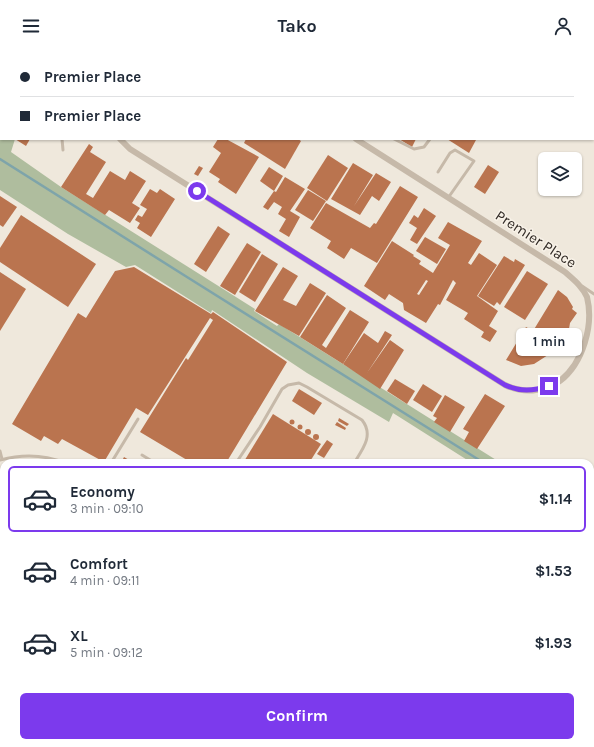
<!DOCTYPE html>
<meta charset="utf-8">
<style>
body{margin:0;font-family:Karla,sans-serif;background:#f6f6f7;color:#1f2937;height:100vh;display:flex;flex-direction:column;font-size:15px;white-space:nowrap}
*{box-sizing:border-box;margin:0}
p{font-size:13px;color:#747a83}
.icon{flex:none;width:22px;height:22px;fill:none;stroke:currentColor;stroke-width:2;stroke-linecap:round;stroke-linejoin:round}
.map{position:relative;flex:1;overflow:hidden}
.panel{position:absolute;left:0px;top:407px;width:594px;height:288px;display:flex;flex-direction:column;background:#fff;border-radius:12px 12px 0 0;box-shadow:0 1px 3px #0004}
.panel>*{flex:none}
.banner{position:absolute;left:0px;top:0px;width:594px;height:88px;box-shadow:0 1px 3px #0004;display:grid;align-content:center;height:88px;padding:0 20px;background:#fff}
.buttons{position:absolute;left:538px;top:100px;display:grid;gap:8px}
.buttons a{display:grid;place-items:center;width:44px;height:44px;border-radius:6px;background:#fff;box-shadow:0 1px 3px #0004;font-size:20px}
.end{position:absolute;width:18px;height:18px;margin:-9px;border:5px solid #7c3aed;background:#fff;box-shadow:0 0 0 2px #fff}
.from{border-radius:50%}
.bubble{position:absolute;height:28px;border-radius:6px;background:#fff;box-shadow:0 1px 3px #0004;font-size:13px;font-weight:700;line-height:28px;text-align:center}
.banner b{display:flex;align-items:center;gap:14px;height:38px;font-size:15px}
.banner b+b{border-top:1px solid #e0e1e3}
.banner i{width:10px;height:10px;background:#1f2937}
ul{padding:7px 0 0;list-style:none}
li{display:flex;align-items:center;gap:12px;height:66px;margin:0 8px 6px;padding:0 12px;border:2px solid transparent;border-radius:6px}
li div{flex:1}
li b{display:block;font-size:15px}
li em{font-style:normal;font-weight:700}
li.selected{border-color:#7c3aed}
li>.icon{width:36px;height:36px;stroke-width:1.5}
.button{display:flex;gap:8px;margin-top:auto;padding:8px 20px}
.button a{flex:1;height:46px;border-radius:6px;background:#7c3aed;color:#fff;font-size:16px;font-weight:700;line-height:46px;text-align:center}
header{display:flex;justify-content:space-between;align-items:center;height:52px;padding:0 20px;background:#fff;font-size:18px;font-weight:700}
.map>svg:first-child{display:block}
.green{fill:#afbd9e}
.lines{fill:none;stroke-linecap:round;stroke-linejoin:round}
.stream{stroke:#7ea4aa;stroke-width:2.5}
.building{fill:#ba744f;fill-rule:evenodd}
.lane{stroke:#c6b9a9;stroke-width:3}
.street{stroke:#c6b9a9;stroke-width:6}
.route{stroke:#7c3aed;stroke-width:5}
.labels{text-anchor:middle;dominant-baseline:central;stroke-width:3;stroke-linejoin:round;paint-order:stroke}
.street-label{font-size:15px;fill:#342d28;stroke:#f8f2e8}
</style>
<header><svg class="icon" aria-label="menu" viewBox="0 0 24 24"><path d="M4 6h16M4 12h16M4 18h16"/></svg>Tako<svg class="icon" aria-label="person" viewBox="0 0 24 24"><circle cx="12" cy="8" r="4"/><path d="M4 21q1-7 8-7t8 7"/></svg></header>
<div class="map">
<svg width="594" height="695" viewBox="0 0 594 695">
<rect width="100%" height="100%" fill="#efe8dc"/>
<g class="green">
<path d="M0,79l1,8h14l-4,13 50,35 194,122 -1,2 23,15 2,-2 222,139h-29l-79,-50 -4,9 -82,-49 -95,-63 -1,3 -76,-48 -9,2 -58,-33 -68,-44z"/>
<path d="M590,462l4,2v38l-4,-3z"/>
</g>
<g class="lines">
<g class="stream">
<path d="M0,107c161,102 322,203 484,304"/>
<path d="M590,479l4,2"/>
</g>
</g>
<g class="building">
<path d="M15,87h15l-4,7z"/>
<path d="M218,87h8l33,18 -23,37 -18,-12 2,-3 -11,-7 12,-19 -8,-6z"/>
<path d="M246,87h52l3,2 -16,28 -41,-26z"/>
<path d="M399,87h17l-4,8z"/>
<path d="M447,87h28l1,1 -7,13z"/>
<path d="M89,92l4,3 -3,5 16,10 -20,32 7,4 17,-27 15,9 5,-9 16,10 -14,22 8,5 -10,15 -21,-13 -4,5 -44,-28z"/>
<path d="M328,103l20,13 -21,33 -20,-13z"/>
<path d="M353,111l20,12 -19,31 22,-33 15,9 -12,19 -7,-5 -12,19 -29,-16z"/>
<path d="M488,113l11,7 -14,22 -11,-7z"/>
<path d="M199,114l4,2 -5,8 -4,-2z"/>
<path d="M269,115l14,9 -9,15 -14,-10z"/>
<path d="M285,125l20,12 -15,22 10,6 -11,20 -10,-6 7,-12 -8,-5 4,-7 -8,-5 -6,8 -5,-3 11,-16 2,1z"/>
<path d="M400,134l18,11 -41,66 -26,-15 -7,11 -17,-11 4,-7 -21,-13 16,-25 44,25 4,-5 2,1z"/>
<path d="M150,137l7,4 3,-4 15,10 -24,38 -14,-9 3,-5 -5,-3 3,-5 4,2 5,-8 -7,-4z"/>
<path d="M308,138l18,11 -13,20 -18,-11z"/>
<path d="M0,144l17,11 -14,20 -3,-2z"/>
<path d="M424,156l12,8 -19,28 -7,-4 7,-12 -8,-5 5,-8 4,3z"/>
<path d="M21,163l75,49 -28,43 -68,-45v-14z"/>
<path d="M448,170l34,19 -14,22 3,2 8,-12 18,12 -20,31 21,15 -9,15 8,5 -7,11 -9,-5 3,-5 -20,-13 4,-6 -22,-13 10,-17 -3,-3 -13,25 -2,-1 -12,19 -22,-13 -1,-7 -14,-9 -4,6 -21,-14 28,-45 22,14 -1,1 8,5 -2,3 14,9 17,-28 -12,-7zM426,228l2,1 -9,14 -2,-1z"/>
<path d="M218,174l12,8 -24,38 -12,-8z"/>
<path d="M425,185l21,12 -9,15 -21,-13z"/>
<path d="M247,191l14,9 -26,43 -15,-9z"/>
<path d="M262,202l16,10 -23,38 -16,-10z"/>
<path d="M504,204l10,6 1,-3 10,6 -25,40 -3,-3 -3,4 -16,-10z"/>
<path d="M134,215l77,47 2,-2 74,50 -61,101h-34l-52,-31 46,-74 2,2 25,-40 -3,-2 -62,97 -12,-7 -32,54 -42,-23 -4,5 -14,-8 -3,5 -29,-17 66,-111 8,5 29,-47z"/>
<path d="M283,215l15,9 -15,24 13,6 14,-23 16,10 -27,43 -44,-25z"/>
<path d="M527,219l21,13 -23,36 -21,-13z"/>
<path d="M0,220l26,17 -26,42z"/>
<path d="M558,238l9,7 6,10 -1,2 5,4 -7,10 -2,12 -6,10 -3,3 -13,-9 -3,3 10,6 -5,7 -14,9 -13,2 -15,-6 20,-33 7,4z"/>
<path d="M327,243l19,13 -24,37 4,3 24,-38 19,12 -26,42 -43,-27z"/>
<path d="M385,279l7,4 -25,38 23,-33 14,10 -24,39 -37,-25 21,-31 14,10z"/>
<path d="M395,327l20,12 -8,13 -20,-13z"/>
<path d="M423,332l19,12 -10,16 -19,-12z"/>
<path d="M299,337l23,14 -8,12 -22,-14z"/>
<path d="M485,342l20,12 -28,43 -13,-8 5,-9 -6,-3z"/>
<path d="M445,343l20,12 -15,25 -16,-10 3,-4 -4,-2z"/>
<path d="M273,362l48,30 -12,19h-66z"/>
<path d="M339,366l10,6 -2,2 -9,-5z"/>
<circle cx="292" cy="370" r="2.5"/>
<path d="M337,370l9,6 -1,2 -10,-5z"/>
<circle cx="300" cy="375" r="2.5"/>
<circle cx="308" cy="380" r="3"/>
<circle cx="316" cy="385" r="3"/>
<path d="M327,388l6,4 -9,14 -7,-4z"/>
<path d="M124,405l10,6h-13z"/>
<path d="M45,691h179l1,4h-179z"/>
<path d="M382,691h13l-1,4z"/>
<path d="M419,691h18l-2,4h-18z"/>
<path d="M456,691h21l-1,4h-19z"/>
<path d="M490,691h3l8,4h-13z"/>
</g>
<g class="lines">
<g class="lane">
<path d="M256,0l2,1"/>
<path d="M593,68h1"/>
<path d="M62,87l1,11"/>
<path d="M394,87l20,10 10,-2 6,-8"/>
<path d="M438,120l12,-19 5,-3 19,11 -26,37"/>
<path d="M582,234l12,8"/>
<path d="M0,399l2,8"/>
<path d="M142,403l13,8"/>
<path d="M0,408c22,-6 43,-6 65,3"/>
<path d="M111,411l27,-44"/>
<path d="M236,411l24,-36 22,-38 6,-4 11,-2 8,4 55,33c12,15 1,29 -8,43"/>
<path d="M0,439h4"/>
<path d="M0,461l4,-1"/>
<path d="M0,481l4,-2"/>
<path d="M0,533l4,3"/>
<path d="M590,560l4,-6"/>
<path d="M590,668l4,-5"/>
<path d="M354,691l10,4"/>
<path d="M368,691l8,4"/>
<path d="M502,691l8,4"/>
<path d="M518,691l9,4"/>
<path d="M330,695l2,-4"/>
<path d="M405,695l2,-4"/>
<path d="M446,695l2,-4"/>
<path d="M484,695l2,-4"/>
<path d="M565,695l5,-4"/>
</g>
<g class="street">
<path d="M219,0l2,1"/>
<path d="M126,1v-1"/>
<path d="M120,87l10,10 375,236c16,8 40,8 55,-4 23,-18 34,-56 27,-84 -5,-11 -13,-17 -22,-25l-209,-133"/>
</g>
</g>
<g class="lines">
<path class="route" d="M197,139l308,194c15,7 28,6 44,1"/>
</g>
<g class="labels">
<g class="street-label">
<text transform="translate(536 187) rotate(33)">Premier Place</text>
</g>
</g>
</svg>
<div class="buttons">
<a><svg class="icon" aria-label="layers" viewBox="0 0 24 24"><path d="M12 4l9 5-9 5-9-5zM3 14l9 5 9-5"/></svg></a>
</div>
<i class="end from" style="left:197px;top:139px"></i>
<i class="end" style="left:549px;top:334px"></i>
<div class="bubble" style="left:516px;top:276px;width:66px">1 min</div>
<div class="banner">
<b><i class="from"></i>Premier Place</b>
<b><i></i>Premier Place</b>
</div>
<section class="panel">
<ul>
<li class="selected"><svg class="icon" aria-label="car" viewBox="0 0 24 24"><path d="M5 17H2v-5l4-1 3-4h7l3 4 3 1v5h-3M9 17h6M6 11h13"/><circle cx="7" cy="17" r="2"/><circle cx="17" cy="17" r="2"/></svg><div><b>Economy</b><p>3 min · 09:10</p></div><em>$1.14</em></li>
<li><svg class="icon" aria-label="car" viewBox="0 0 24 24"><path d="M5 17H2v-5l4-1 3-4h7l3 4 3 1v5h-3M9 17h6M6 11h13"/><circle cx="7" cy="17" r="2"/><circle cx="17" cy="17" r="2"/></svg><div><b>Comfort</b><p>4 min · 09:11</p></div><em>$1.53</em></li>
<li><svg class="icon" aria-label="car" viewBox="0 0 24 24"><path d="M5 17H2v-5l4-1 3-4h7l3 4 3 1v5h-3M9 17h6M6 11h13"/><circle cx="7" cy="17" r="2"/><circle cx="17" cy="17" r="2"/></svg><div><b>XL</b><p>5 min · 09:12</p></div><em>$1.93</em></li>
</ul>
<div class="button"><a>Confirm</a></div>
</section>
</div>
